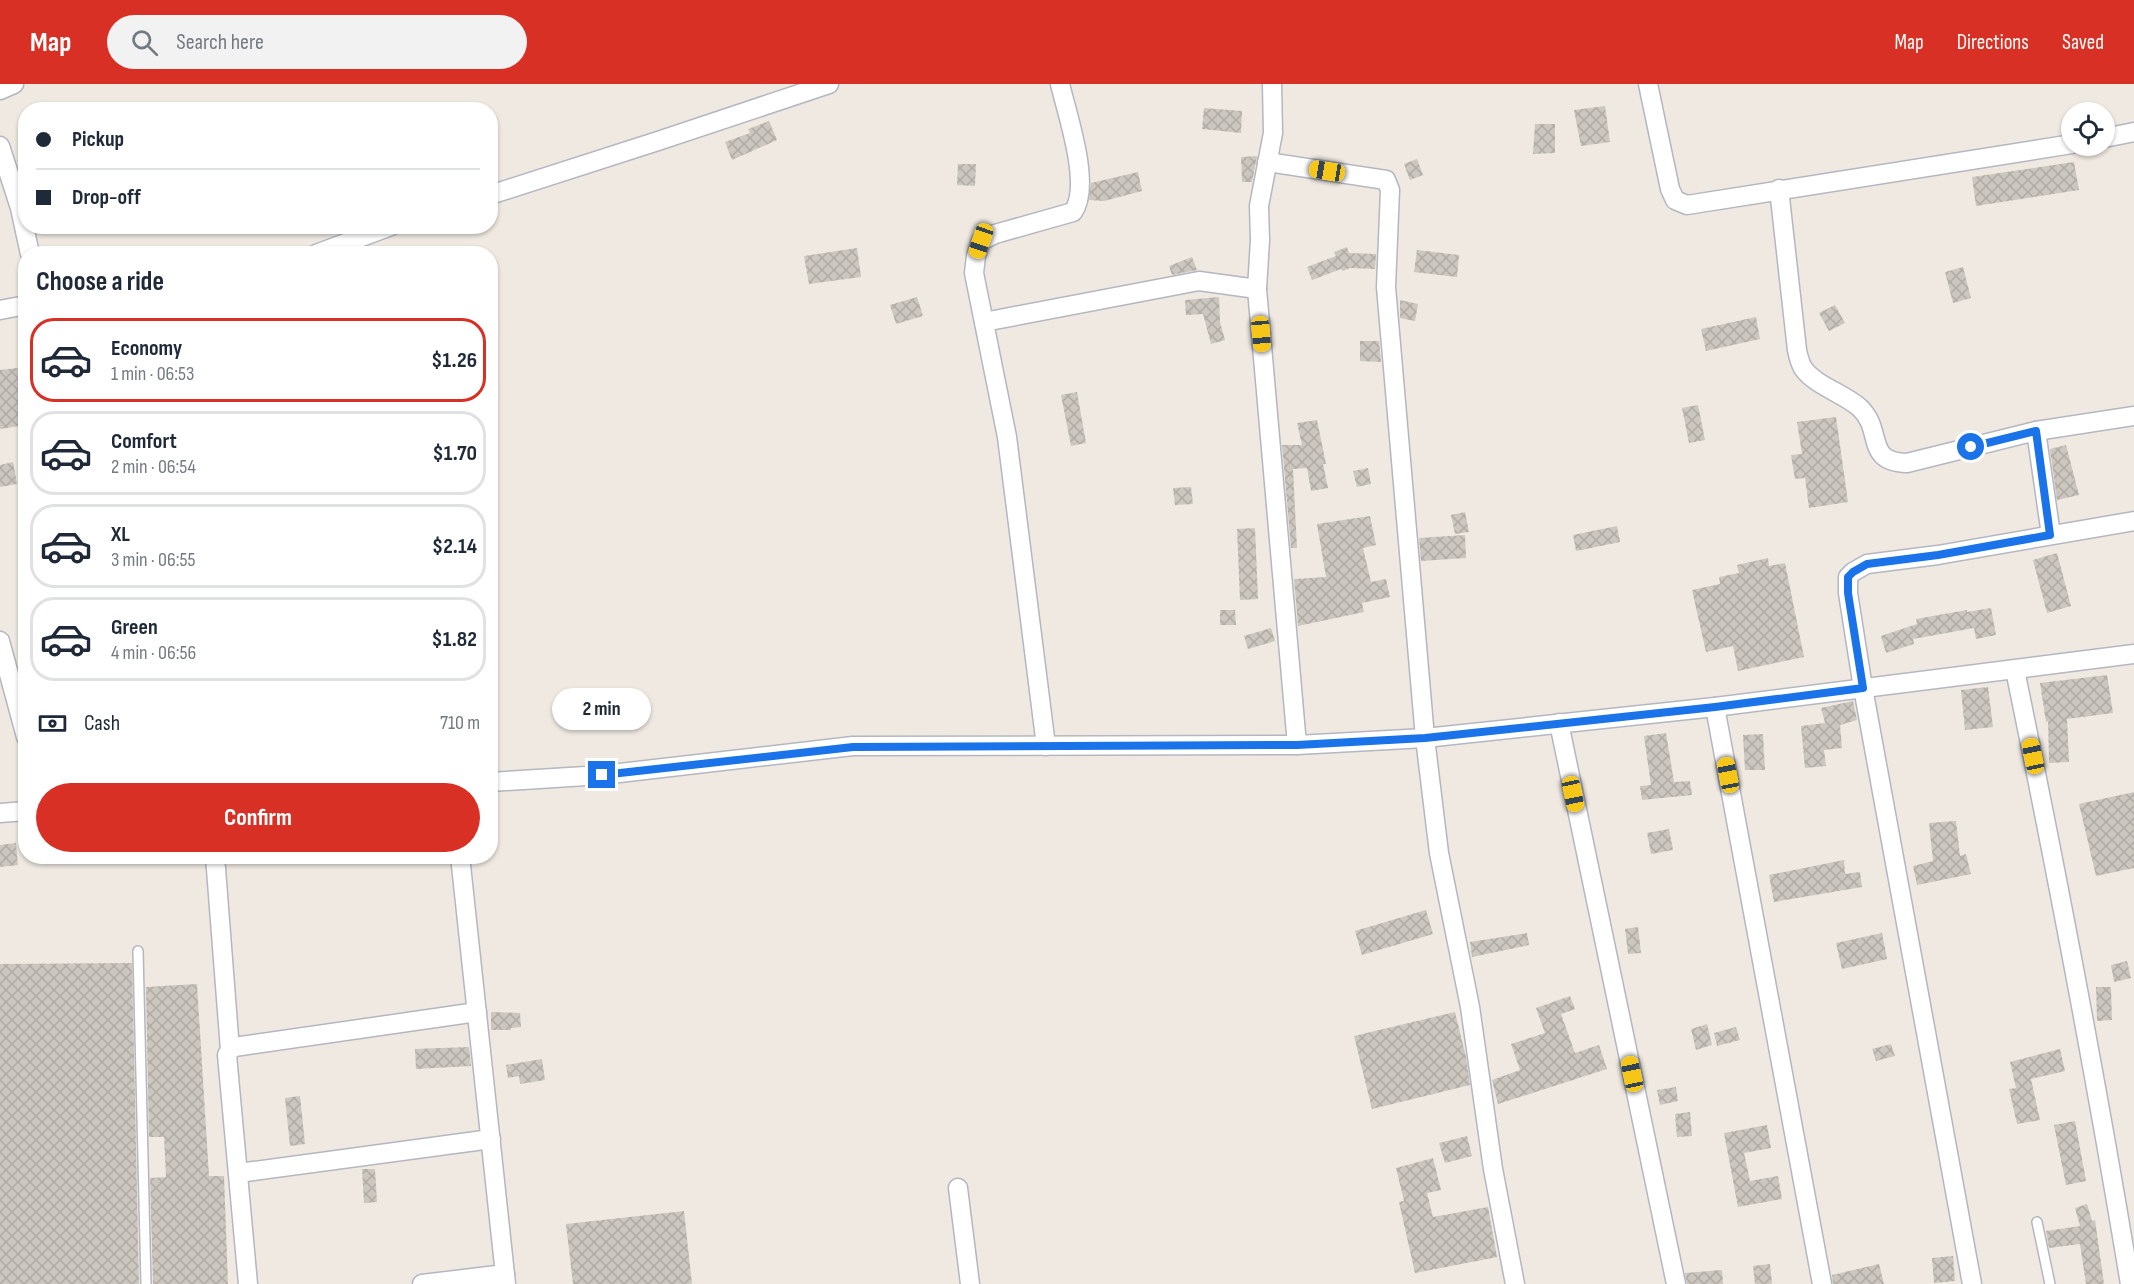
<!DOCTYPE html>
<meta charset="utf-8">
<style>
body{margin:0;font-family:"Sofia Sans Condensed",sans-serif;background:#f2f2f3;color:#1f2937;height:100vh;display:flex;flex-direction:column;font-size:22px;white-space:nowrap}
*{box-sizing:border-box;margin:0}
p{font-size:20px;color:#747a83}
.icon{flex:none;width:33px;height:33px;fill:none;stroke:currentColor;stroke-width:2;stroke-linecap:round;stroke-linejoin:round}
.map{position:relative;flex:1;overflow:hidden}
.details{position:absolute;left:18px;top:162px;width:480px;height:618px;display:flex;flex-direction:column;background:#fff;border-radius:24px;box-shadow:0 2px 4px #0004}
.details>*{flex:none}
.hud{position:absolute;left:18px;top:18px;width:480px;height:132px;border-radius:24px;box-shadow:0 2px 4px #0004;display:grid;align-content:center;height:132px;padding:0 18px;background:#fff}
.fabs{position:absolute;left:2061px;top:18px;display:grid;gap:12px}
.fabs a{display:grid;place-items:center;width:54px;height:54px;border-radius:50%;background:#fff;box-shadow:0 2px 4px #0004;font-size:30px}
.end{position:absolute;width:27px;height:27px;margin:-14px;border:8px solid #1a73e8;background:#fff;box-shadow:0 0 0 3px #fff}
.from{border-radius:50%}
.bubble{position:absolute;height:42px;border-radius:21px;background:#fff;box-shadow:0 2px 4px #0004;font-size:20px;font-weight:700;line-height:42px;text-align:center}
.car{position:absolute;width:18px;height:36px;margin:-18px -9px;border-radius:8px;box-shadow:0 0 4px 2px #0007;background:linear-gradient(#f5c518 24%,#345 0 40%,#f5c518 0 76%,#345 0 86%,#f5c518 0)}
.hud b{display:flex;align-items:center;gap:21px;height:57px;font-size:22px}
.hud b+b{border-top:2px solid #e0e1e3}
.hud i{width:15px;height:15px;background:#1f2937}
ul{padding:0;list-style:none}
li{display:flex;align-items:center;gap:18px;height:84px;margin:0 12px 9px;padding:0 6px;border:3px solid #e0e1e3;border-radius:24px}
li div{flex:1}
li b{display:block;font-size:22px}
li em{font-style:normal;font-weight:700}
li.active{border-color:#d93025}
li>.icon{width:54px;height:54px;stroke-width:1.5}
h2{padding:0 18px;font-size:27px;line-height:72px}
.pay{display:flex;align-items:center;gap:15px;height:66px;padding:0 18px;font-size:22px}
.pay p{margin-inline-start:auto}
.cta{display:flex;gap:12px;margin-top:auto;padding:12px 18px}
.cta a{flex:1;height:69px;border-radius:36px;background:#d93025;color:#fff;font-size:24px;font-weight:700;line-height:69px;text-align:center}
header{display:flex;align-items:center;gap:36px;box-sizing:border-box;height:84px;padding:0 30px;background:#d93025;color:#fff}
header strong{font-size:28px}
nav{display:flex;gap:33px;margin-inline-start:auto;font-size:21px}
.search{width:420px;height:54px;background:#f2f2f3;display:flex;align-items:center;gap:15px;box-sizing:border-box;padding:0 21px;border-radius:33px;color:#747a83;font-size:22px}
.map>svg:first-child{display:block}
.building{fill:url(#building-cross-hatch)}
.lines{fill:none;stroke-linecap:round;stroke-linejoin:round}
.service-casing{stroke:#b4b7c1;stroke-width:12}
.minor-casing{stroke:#b4b7c1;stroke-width:21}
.service{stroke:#fff;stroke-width:9}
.minor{stroke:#fff;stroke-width:18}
.route{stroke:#1a73e8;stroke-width:8}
</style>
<header>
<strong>Map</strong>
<div class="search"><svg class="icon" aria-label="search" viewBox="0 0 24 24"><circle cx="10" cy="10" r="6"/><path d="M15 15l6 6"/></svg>Search here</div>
<nav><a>Map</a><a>Directions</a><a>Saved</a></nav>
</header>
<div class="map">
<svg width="2134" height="1200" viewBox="0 0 2134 1200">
<defs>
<pattern id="building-cross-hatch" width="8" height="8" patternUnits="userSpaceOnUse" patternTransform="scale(1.5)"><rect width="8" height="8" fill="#cbc7bf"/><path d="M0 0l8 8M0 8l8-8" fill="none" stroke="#afaba4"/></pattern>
</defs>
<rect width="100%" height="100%" fill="#efe9e1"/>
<g class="building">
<path d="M1605,22l5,36 -29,4 -7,-36z"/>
<path d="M1204,24l38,3 -1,22 -39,-4z"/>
<path d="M769,37l8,19 -45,20 -7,-18 25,-9 -2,-4z"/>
<path d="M1535,40h20v29l-22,1z"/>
<path d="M1257,72l-5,26h-10l-1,-25z"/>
<path d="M1417,75l6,16 -13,5 -6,-16z"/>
<path d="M2074,78l5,28 -103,16 -4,-29z"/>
<path d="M958,80h18l-1,22 -18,-1z"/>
<path d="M1138,88l4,19 -38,10 -15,-1 2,-17z"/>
<path d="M1347,163l2,6 27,1 -1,15 -25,-1 -7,3 -2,-2 -29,11 -5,-13 29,-11 -2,-4z"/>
<path d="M857,164l4,29 -52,7 -5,-28z"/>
<path d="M1417,166l42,5 -2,22 -43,-5z"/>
<path d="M1192,173l5,13 -25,5 -3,-9z"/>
<path d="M1963,183l8,31 -18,5 -8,-31z"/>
<path d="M917,213l6,19 -27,8 -6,-19z"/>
<path d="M1219,213l1,25 5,18 -14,4 -8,-30 -17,1 -1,-15z"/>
<path d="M1400,216l18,4 -3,17 -15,-3z"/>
<path d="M1835,221l10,18 -16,8 -10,-18z"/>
<path d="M1756,233l4,22 -54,12 -5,-22z"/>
<path d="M1360,257h19l2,21 -21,-1z"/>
<path d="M26,283v58l-26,4v-59z"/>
<path d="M1077,308l9,51 -15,3 -10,-51z"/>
<path d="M1698,321l7,35 -16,3 -7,-35z"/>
<path d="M1836,333l12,85 -39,6 -4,-30 -10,1 -4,-24 11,-1 -5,-32z"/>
<path d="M1317,336l9,44h-3l5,24 -17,3 -4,-23 -14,1 4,79h-6l-9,-103h20l-5,-22z"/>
<path d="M2066,361l13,50 -22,5 -7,-51z"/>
<path d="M13,378l4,22 -17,3v-22z"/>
<path d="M1368,384l3,16 -14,3 -4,-16z"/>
<path d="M1191,403l2,17 -18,1 -2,-17z"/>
<path d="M1465,428l4,20 -14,2 -4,-19z"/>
<path d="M1370,432l6,29 -13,3 8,34 15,-3 4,18 -28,6 2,9 -66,14 -4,-47 32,-2 -9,-53z"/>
<path d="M1617,442l3,16 -44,9 -3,-16z"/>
<path d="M1255,444l3,71 -18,1 -3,-71z"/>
<path d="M1465,451l1,23 -45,3 -2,-23z"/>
<path d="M2057,469l14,53 -24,7 -14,-53z"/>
<path d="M1768,474l1,8 16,-3 19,94 -66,14 -5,-25 -27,6 -14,-62 28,-6 -1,-7 20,-4 -2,-8z"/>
<path d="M1991,524l5,27 -20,4 -2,-11 -61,11 1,5 -28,9 -5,-17 36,-12 -1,-5 51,-9v2z"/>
<path d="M1220,526h15l1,15h-16z"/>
<path d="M1271,544l4,13 -27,8 -4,-13z"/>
<path d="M2107,591l6,38 -46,6 2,43 -20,1 -1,-42 -2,1 -6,-39z"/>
<path d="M1988,603l5,40 -28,3 -4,-40z"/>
<path d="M1853,617l4,19 -17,5 2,23 -18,2 2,16 -21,2 -4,-42 24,-3 -4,-15z"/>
<path d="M1666,649l8,49 16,-1 2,14 -50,5 -2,-14 11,-1 -7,-49z"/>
<path d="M1763,650l2,36h-20l-2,-35z"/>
<path d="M2134,708v76l-38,8 -17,-72z"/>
<path d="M1956,737l4,35 6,-2 5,20 -54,11 -4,-19 20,-5 -4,-38z"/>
<path d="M1669,745l4,21 -22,4 -4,-21z"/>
<path d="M16,759l2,22 -18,2v-22z"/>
<path d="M1844,776l1,14 15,-2 2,15 -88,15 -5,-27z"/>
<path d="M1426,826l7,24 -71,21 -7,-24z"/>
<path d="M1638,843l3,26 -13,1 -3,-25z"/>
<path d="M1527,849l2,12 -57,12 -2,-15z"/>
<path d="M1882,849l5,26 -45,10 -6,-26z"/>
<path d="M2127,877l4,17 -17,4 -3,-17z"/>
<path d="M132,879l7,321h-139v-320z"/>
<path d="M197,900l12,192h15l4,108h-75l-3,-106 16,-1 -2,-40h-15l-3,-150z"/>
<path d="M2096,903h15l1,33 -15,1z"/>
<path d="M1570,912l5,13 -14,5 14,39 24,-8 8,24 -109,35 -6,-24 28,-10 -9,-26 34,-11 -9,-25z"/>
<path d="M491,928l29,1 1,14 -10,1v2h-20z"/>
<path d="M1455,928l11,45 4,28 -98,24 -18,-73z"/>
<path d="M1707,940l5,21 -16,5 -5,-21z"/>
<path d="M1736,943l4,13 -23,6 -3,-13z"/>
<path d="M1891,960l4,12 -19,5 -4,-12z"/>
<path d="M469,963l2,19 -55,3 -1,-20z"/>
<path d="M2060,965l5,22 -34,8 9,41 -23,4 -8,-35 7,-1 -6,-26z"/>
<path d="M542,975l3,21 -25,4 -1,-8 -11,2 -2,-13z"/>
<path d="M1676,1003l2,14 -18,4 -3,-15z"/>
<path d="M300,1012l5,48 -15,2 -5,-48z"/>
<path d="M1690,1028l2,24 -15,1 -2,-23z"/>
<path d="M2075,1037l11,60 -20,4 -12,-60z"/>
<path d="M1767,1041l4,23 -27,5 6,28 28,-5 4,23 -44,8 -14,-74z"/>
<path d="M1467,1052l5,20 -27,7 -6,-20z"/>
<path d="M1433,1074l8,32 -14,3 6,24 55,-10 9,50 -82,16 -16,-71 5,-1 -8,-33z"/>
<path d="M362,1085h13l2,33 -13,1z"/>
<path d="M2087,1120l5,17 3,-1 9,64h-18l-6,-40 -31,4 -3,-17 34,-5 -5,-18z"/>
<path d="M684,1127l8,73h-119l-7,-60z"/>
<path d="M1953,1172l2,25 -21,2 -2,-25z"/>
<path d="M1770,1180l2,20h-17l-2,-18z"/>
<path d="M1879,1180l5,20h-51l-1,-9z"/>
<path d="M1722,1186l1,14h-36l-2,-11z"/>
</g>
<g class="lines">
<g class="service-casing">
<g id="service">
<path d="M138,867l8,333"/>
<path d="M2037,1138l13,62"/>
</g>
</g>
<g class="minor-casing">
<g id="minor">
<path d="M1272,0l1,49 -14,73 1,34 -3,49 40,456"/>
<path d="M1648,0l22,105 5,11 12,5 385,-61"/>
<path d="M0,6l14,-6"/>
<path d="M2104,54l30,-6"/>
<path d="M0,62l20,62 10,46"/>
<path d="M1267,78l119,18 4,10 -4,97 39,451 14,115 31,154 23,162 22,115"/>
<path d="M1779,105l18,161c1,5 3,13 6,18 11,17 42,26 57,40 24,23 4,54 47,55l129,-32 98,-15"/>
<path d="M490,111l168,-54 171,-57"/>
<path d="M316,170l75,-28"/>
<path d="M0,226l26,-5"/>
<path d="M984,238l215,-41 58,8"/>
<path d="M2036,347l15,104"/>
<path d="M0,557l26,96"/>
<path d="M2015,586c42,204 81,408 115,614"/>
<path d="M1715,623l107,577"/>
<path d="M1559,639l117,561"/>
<path d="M1046,662l-39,-309 -33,-164 2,-17 5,-15 14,-7 78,-22c19,-26 -6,-98 -13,-128"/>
<path d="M490,698l112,-7 251,-29 444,-1 128,-7 290,-31 419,-53"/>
<path d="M0,729l26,-2"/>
<path d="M215,772l15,194 -3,5 21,229"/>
<path d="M460,772l46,428"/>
<path d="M230,966l4,-3 243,-35"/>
<path d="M239,1089l252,-34"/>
<path d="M958,1104l12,96"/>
<path d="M422,1200l83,-10"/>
<path d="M1972,1200l-109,-596 -15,-95v-16l5,-5 14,-8 71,-9 196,-34"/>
</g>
</g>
<use href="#service" class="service"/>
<use href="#minor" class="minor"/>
</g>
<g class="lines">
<path class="route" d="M602,691l251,-28 444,-2 128,-7 290,-31 148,-19 -15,-95v-16l5,-5 14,-8 71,-9 112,-20 -14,-104 -65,16"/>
</g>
</svg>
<div class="fabs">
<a><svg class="icon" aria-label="locate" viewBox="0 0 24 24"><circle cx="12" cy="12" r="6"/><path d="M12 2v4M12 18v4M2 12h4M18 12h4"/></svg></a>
</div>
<i class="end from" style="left:1971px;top:363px"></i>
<i class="end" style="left:602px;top:691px"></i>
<div class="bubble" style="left:552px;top:604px;width:99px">2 min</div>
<i class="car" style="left:1327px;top:87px;rotate:279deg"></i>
<i class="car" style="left:981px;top:157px;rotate:199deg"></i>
<i class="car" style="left:1261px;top:250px;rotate:175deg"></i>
<i class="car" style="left:2033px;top:672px;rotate:348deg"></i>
<i class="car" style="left:1728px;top:691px;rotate:349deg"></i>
<i class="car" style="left:1573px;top:710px;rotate:168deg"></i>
<i class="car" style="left:1632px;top:990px;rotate:348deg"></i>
<div class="hud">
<b><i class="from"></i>Pickup</b>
<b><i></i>Drop-off</b>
</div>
<section class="details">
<h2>Choose a ride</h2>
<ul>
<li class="active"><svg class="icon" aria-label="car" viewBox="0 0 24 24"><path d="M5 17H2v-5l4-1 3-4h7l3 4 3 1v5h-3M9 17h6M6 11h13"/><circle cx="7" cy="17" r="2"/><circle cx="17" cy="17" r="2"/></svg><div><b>Economy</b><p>1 min · 06:53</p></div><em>$1.26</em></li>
<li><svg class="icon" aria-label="car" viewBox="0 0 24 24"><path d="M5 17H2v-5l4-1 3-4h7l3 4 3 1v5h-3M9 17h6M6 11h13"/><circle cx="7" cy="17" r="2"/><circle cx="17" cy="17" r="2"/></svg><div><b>Comfort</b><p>2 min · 06:54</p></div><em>$1.70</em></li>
<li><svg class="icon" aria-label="car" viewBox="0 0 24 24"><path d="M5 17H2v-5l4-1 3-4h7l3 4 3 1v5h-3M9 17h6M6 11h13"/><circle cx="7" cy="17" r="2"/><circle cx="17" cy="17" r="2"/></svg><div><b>XL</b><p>3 min · 06:55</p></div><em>$2.14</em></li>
<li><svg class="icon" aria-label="car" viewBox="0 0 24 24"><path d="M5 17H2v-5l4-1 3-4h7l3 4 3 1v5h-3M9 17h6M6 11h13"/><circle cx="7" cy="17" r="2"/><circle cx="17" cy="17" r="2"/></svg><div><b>Green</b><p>4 min · 06:56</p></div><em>$1.82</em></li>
</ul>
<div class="pay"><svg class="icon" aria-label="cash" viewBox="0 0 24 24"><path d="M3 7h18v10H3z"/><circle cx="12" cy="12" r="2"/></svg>Cash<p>710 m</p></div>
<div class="cta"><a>Confirm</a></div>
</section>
</div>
